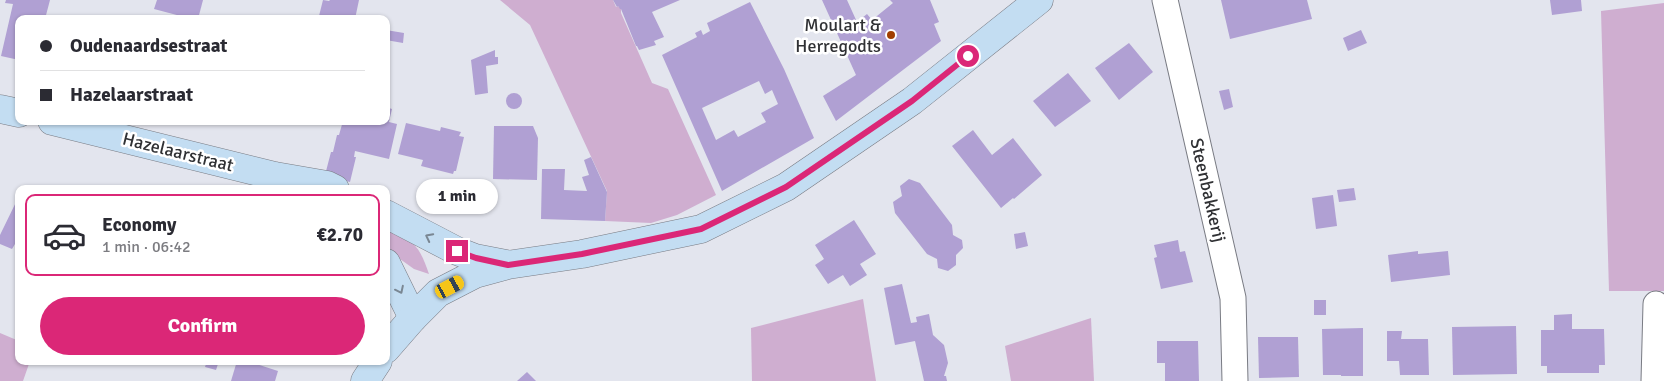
<!DOCTYPE html>
<meta charset="utf-8">
<style>
body{margin:0;font-family:Signika,sans-serif;background:#f2f2f3;color:#2b2b33;height:100vh;display:flex;flex-direction:column;font-size:19px;white-space:nowrap}
*{box-sizing:border-box;margin:0}
p{font-size:16px;color:#7c7c81}
.icon{flex:none;width:28px;height:28px;fill:none;stroke:currentColor;stroke-width:2;stroke-linecap:round;stroke-linejoin:round}
.map{position:relative;flex:1;overflow:hidden}
.panel{position:absolute;left:15px;top:185px;width:375px;height:180px;display:flex;flex-direction:column;background:#fff;border-radius:10px;box-shadow:0 1px 4px #0004}
.panel>*{flex:none}
.top-card{position:absolute;left:15px;top:15px;width:375px;height:110px;border-radius:10px;box-shadow:0 1px 4px #0004;display:grid;align-content:center;height:110px;padding:0 25px;background:#fff}
.end{position:absolute;width:22px;height:22px;margin:-11px;border:6px solid #db2777;background:#fff;box-shadow:0 0 0 2px #fff}
.from{border-radius:50%}
.bubble{position:absolute;height:35px;border-radius:18px;background:#fff;box-shadow:0 1px 4px #0004;font-size:16px;font-weight:700;line-height:35px;text-align:center}
.car{position:absolute;width:15px;height:30px;margin:-15px -8px;border-radius:6px;box-shadow:0 0 4px 1px #0007;background:linear-gradient(#f5c518 24%,#345 0 40%,#f5c518 0 76%,#345 0 86%,#f5c518 0)}
.top-card b{display:flex;align-items:center;gap:18px;height:48px;font-size:19px}
.top-card b+b{border-top:1px solid #e1e1e2}
.top-card i{width:12px;height:12px;background:#2b2b33}
ul{padding:9px 0 0;list-style:none}
li{display:flex;align-items:center;gap:15px;height:82px;margin:0 10px 8px;padding:0 15px;border:2px solid #e1e1e2;border-radius:10px}
li div{flex:1}
li b{display:block;font-size:19px}
li em{font-style:normal;font-weight:700}
li.selected{border-color:#db2777}
li>.icon{width:45px;height:45px;stroke-width:1.5}
.action{display:flex;gap:10px;margin-top:auto;padding:10px 25px}
.action a{flex:1;height:58px;border-radius:30px;background:#db2777;color:#fff;font-size:20px;font-weight:700;line-height:58px;text-align:center}
.map>svg:first-child{display:block}
.green{fill:#cfaed0}
.building{fill:#b0a0d3;fill-rule:evenodd}
.lines{fill:none;stroke-linecap:round;stroke-linejoin:round}
.street-casing{stroke:#797b83;stroke-width:27}
.secondary-casing{stroke:#797b83;stroke-width:29}
.street{stroke:#fff;stroke-width:25}
.secondary{stroke:#c3ddf2;stroke-width:28}
.oneway{stroke:#7a8793}
.route{stroke:#db2777;stroke-width:6}
.poi-dot{fill:#a13f00;stroke:#fff;stroke-width:2}
.labels{text-anchor:middle;dominant-baseline:central;stroke-width:5;stroke-linejoin:round;paint-order:stroke}
.poi-label{font-size:18px;fill:#303134;stroke:#fff;text-anchor:end}
.street-label{font-size:18px;fill:#303134;stroke:#fff}
</style>
<div class="map">
<svg width="1664" height="381" viewBox="0 0 1664 381">
<rect width="100%" height="100%" fill="#e3e5ee"/>
<g class="green">
<path d="M500,0h113l3,7 2,-1 3,3v4l31,70 16,6 48,106 -39,20 -26,8 -46,-2 2,-30 -77,-166z"/>
<path d="M1664,3v288h-55l-8,-280z"/>
<path d="M386,227c28,14 33,18 43,47l-15,-5 -28,-20z"/>
<path d="M863,299l13,82h-124l-1,-53z"/>
<path d="M1091,318l3,63h-83l-6,-35z"/>
<path d="M0,333l19,8v20h11l-7,20h-23z"/>
</g>
<g class="building">
<path d="M6,0h44l-5,19h-26v41l-18,-4 12,-52 -8,-1z"/>
<path d="M157,0h46l-5,19h-6l-38,-10z"/>
<path d="M323,0l6,1 1,-1h29l-4,19h-22l-14,-3z"/>
<path d="M613,0h67l-28,12 12,25 -10,4 2,4 -17,5 -2,-4h-1l-15,-37h-1l-2,-3 -1,1z"/>
<path d="M822,0h25l10,22 10,-8 5,6 21,-17 -3,-3h40l9,22 -5,2 7,17 -105,80 -13,-25 33,-21z"/>
<path d="M1221,0h86l5,19 -82,20z"/>
<path d="M1550,0h31l1,11 -30,4z"/>
<path d="M750,2l34,67 30,69 -92,53 -60,-136 35,-18 -2,-4 6,-3 2,5 7,-4 -3,-8zM759,81l6,13 7,-4 6,14 -17,9 5,9 -28,15 -4,-7 -18,10 -14,-32z"/>
<path d="M386,30l18,3 -1,10 -17,-3z"/>
<path d="M1361,30l6,13 -19,8 -5,-13z"/>
<path d="M1129,43l24,29 -34,28 -24,-32z"/>
<path d="M495,50v7h3v7l-12,2 2,27 -13,2 -4,-35z"/>
<path d="M1068,73l23,28 -36,26 -22,-26z"/>
<path d="M1229,89l4,18 -9,3 -5,-19z"/>
<circle cx="514" cy="101" r="8"/>
<path d="M386,107l6,2 -3,13 8,2 -8,35 -34,-8 -1,6h2l-6,25 -25,-7 6,-23h2l4,-17h2l4,-14h43z"/>
<path d="M406,123l34,8 1,-4 20,5 -2,4 5,1 -8,34h-2l-1,3 -32,-8 2,-6 -25,-6z"/>
<path d="M494,126h39l5,12 -1,42 -44,-1z"/>
<path d="M973,130l19,25 21,-17 29,37 -28,24 -1,-1 -12,10 -49,-62z"/>
<path d="M591,157l16,35 -2,29 -64,-2 1,-50h23l-1,21 23,1 -5,-14 7,-2 -5,-15z"/>
<path d="M909,179l11,4 32,42 1,10 9,5 1,8 -7,7v10l-8,6 -10,-3 -1,-9 -10,-5 -32,-41 -2,-11 9,-6 -2,-10z"/>
<path d="M1354,188l2,12 -17,2 -2,-12z"/>
<path d="M1333,195l4,31 -21,3 -4,-31z"/>
<path d="M19,196v50l-4,-2 -3,5 -12,-5v-9z"/>
<path d="M854,220l22,34 -16,10 7,11 -17,11 -7,-11 -15,9 -13,-19 9,-6 -9,-14z"/>
<path d="M1025,232l3,14 -12,3 -2,-15z"/>
<path d="M1178,240l2,12 5,-1 8,31 -32,7 -7,-31 3,-1 -3,-12z"/>
<path d="M1418,251v3l30,-3 2,24 -59,7 -3,-27z"/>
<path d="M902,284l9,39 6,-1 -1,-5 13,-3 4,21 11,10 4,18 -4,13h2l1,5h-23l-9,-40 -20,4 -11,-57z"/>
<rect x="1314" y="300" width="12" height="15"/>
<path d="M1572,314v15h32l1,36h-6v8h-52v-7h-6v-36h13v-15z"/>
<path d="M1516,326l1,48 -64,1 -1,-48z"/>
<path d="M1363,328v48h-22v-1h-18l-1,-46z"/>
<path d="M1387,331h15l-1,8h27l1,36h-29l-1,-14h-12z"/>
<path d="M1258,337h40l1,40 -40,1z"/>
<path d="M1157,341h41l1,40h-34v-18h-8z"/>
<path d="M207,361h12l-3,9 -11,-3z"/>
<path d="M237,361h10l31,10 -3,10h-44z"/>
<path d="M527,372l9,9h-19z"/>
</g>
<g class="lines">
<g class="street-casing">
<g id="street">
<path d="M1165,0l68,298 2,83"/>
<path d="M1654,381l2,-77"/>
</g>
</g>
<g class="secondary-casing">
<g id="secondary">
<path d="M0,109l19,4"/>
<path d="M52,121l223,55 52,9 8,4"/>
<path d="M386,214l71,37 18,7 31,6"/>
<path d="M386,263l27,55"/>
<path d="M386,349l27,-31 25,-25 37,-19 33,-9 74,-11 119,-25 85,-42 126,-86 127,-101"/>
<path d="M365,381l13,-20"/>
</g>
</g>
<use href="#street" class="street"/>
<use href="#secondary" class="secondary"/>
</g>
<defs><path id="oneway-chevron" d="M-2-3.5L2.5 0L-2 3.5" fill="none" stroke-width="1.6" stroke-linecap="round" stroke-linejoin="round" transform="scale(1.25)"/></defs>
<g class="oneway">
<use href="#oneway-chevron" transform="translate(429 237) rotate(-153)"/>
<use href="#oneway-chevron" transform="translate(400 290) rotate(64)"/>
</g>
<g class="lines">
<path class="route" d="M457,251l19,7 32,7 74,-11 119,-25 85,-42 126,-86 56,-45"/>
</g>
<circle class="poi-dot" cx="891" cy="35" r="5"/>
<g class="labels">
<g class="poi-label">
<text x="881" y="25">Moulart &amp;<tspan x="881" dy="21">Herregodts</tspan></text>
</g>
<g class="street-label">
<text transform="translate(178 152) rotate(14)">Hazelaarstraat</text>
<text transform="translate(1208 190) rotate(77)">Steenbakkerij</text>
</g>
</g>
</svg>
<i class="end from" style="left:968px;top:56px"></i>
<i class="end" style="left:457px;top:251px"></i>
<div class="bubble" style="left:416px;top:179px;width:82px">1 min</div>
<i class="car" style="left:450px;top:287px;rotate:62deg"></i>
<div class="top-card">
<b><i class="from"></i>Oudenaardsestraat</b>
<b><i></i>Hazelaarstraat</b>
</div>
<section class="panel">
<ul>
<li class="selected"><svg class="icon" aria-label="car" viewBox="0 0 24 24"><path d="M5 17H2v-5l4-1 3-4h7l3 4 3 1v5h-3M9 17h6M6 11h13"/><circle cx="7" cy="17" r="2"/><circle cx="17" cy="17" r="2"/></svg><div><b>Economy</b><p>1 min · 06:42</p></div><em>€2.70</em></li>
</ul>
<div class="action"><a>Confirm</a></div>
</section>
</div>
